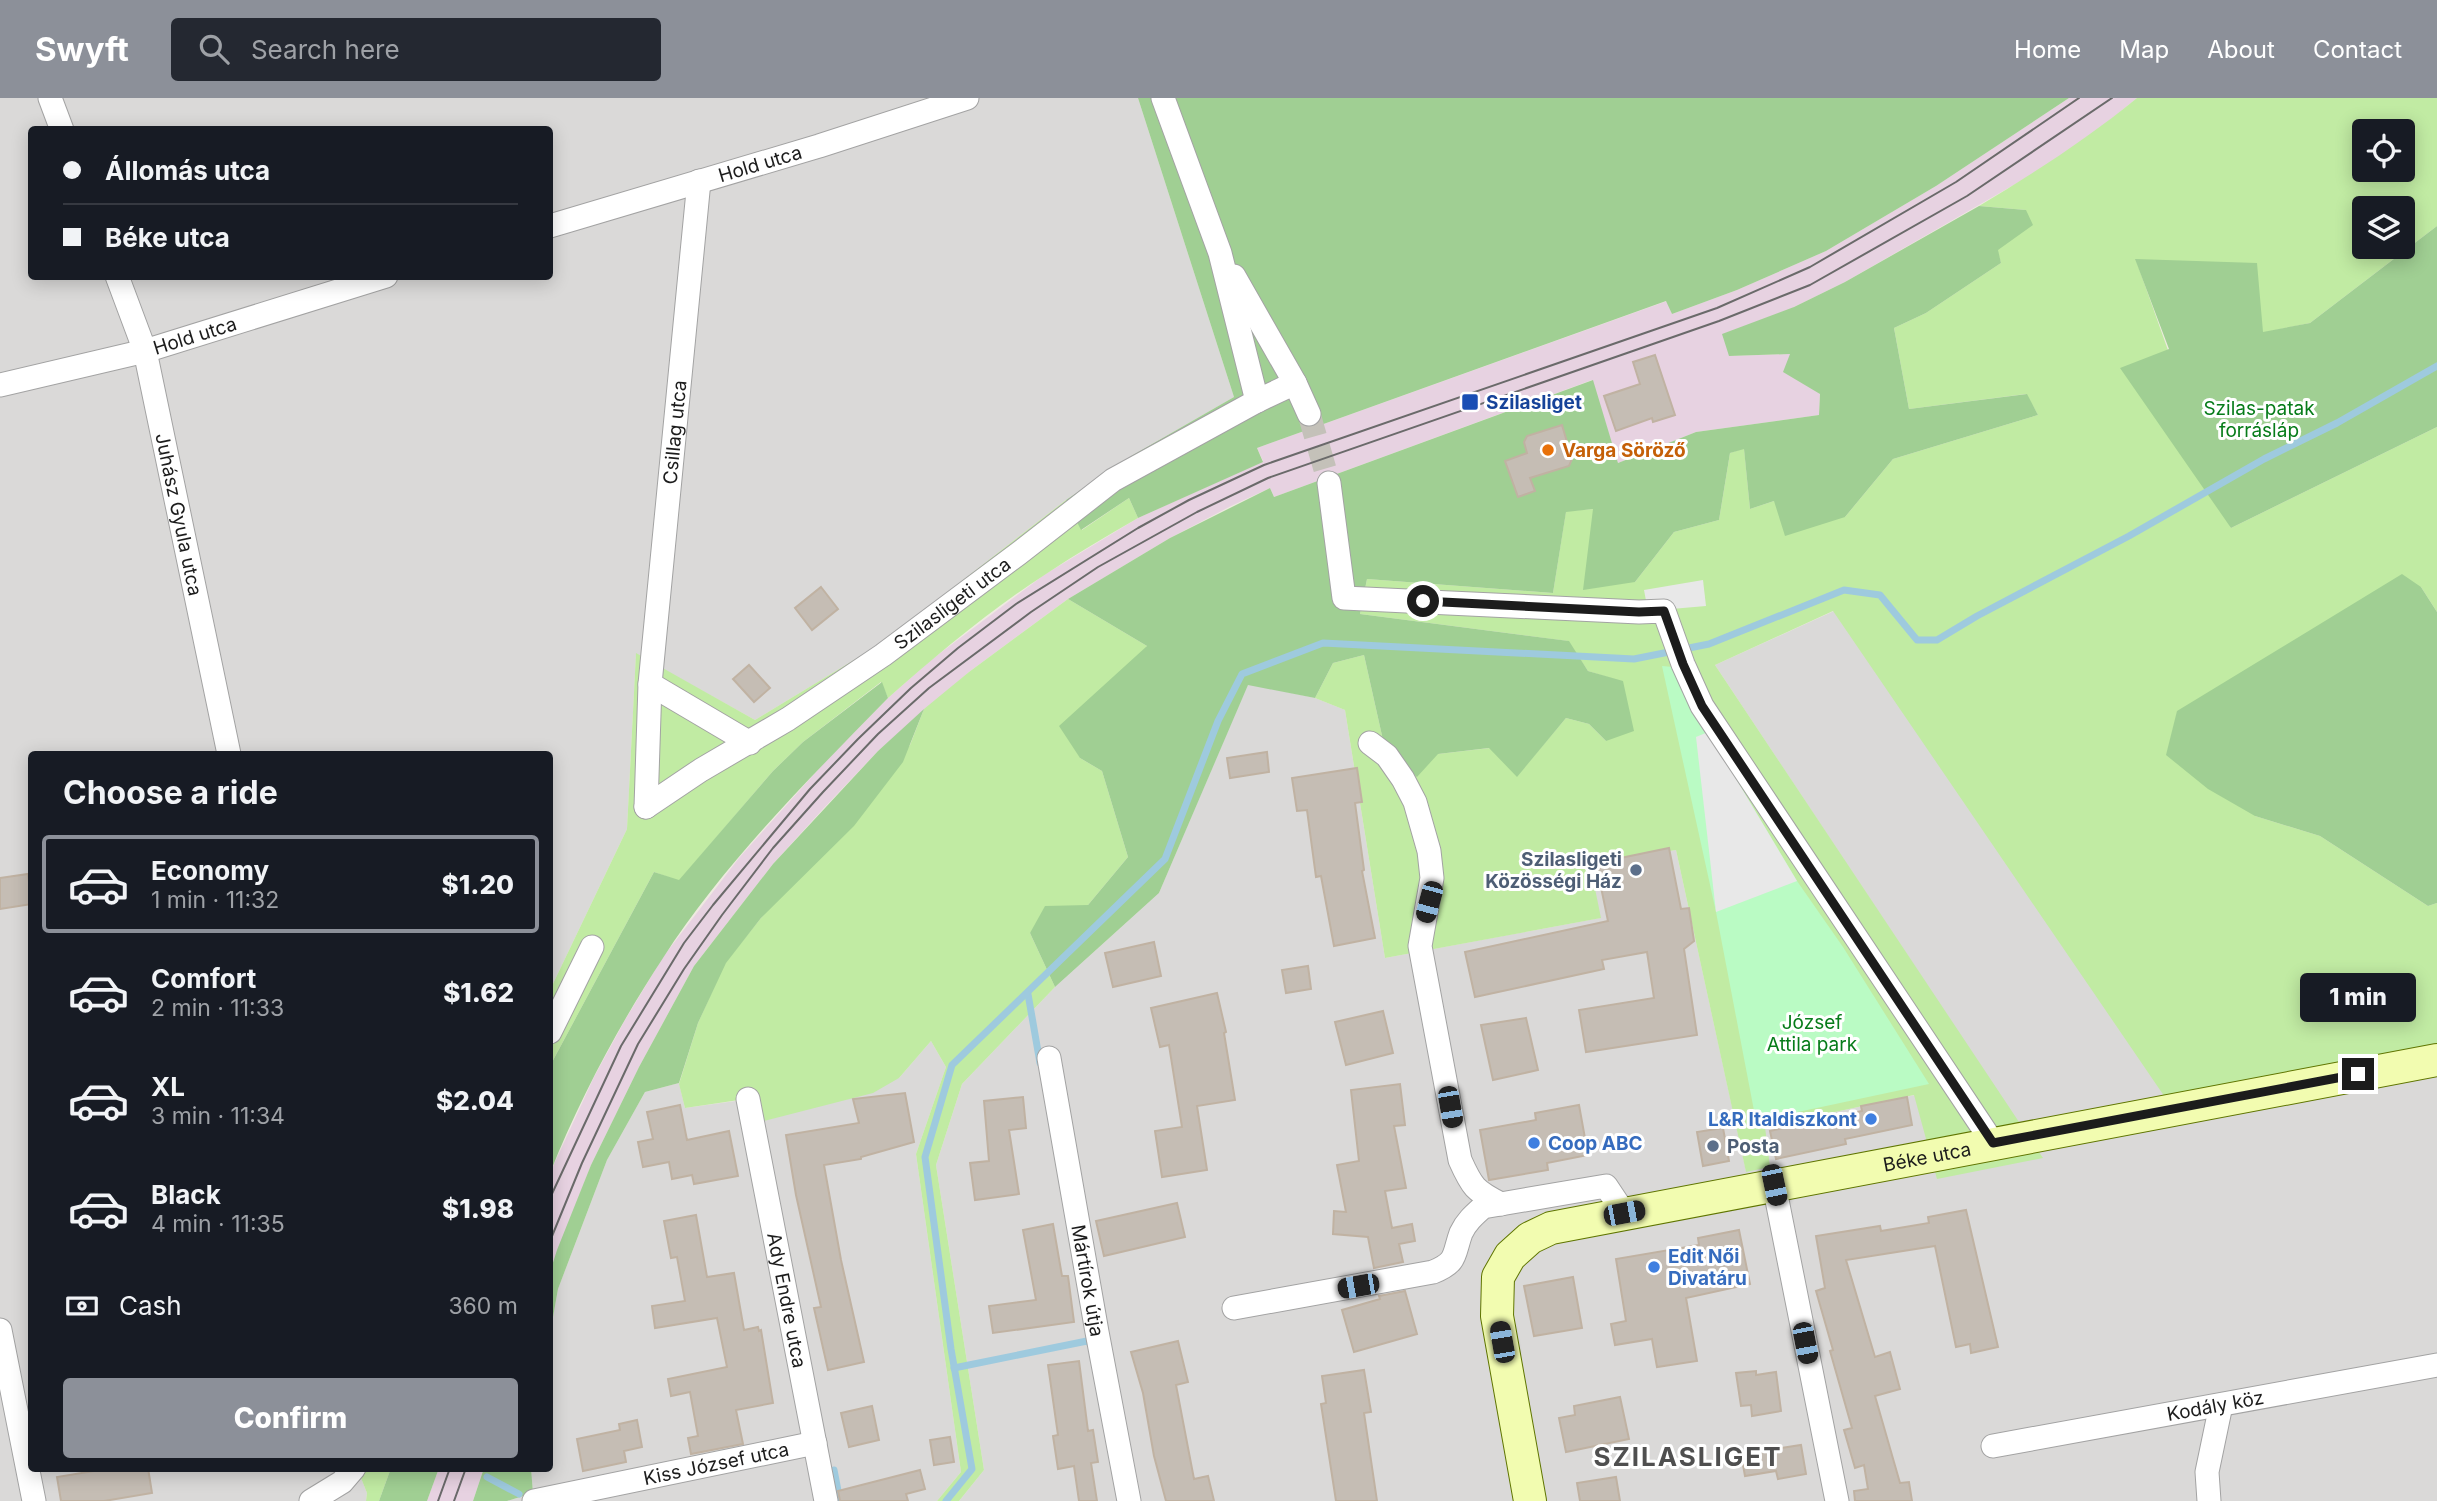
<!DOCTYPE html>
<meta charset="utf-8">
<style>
body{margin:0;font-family:Inter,sans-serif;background:#242831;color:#f1f3f6;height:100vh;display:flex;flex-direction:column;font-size:26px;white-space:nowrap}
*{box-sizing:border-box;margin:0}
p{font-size:23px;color:#9ea1a6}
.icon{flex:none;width:38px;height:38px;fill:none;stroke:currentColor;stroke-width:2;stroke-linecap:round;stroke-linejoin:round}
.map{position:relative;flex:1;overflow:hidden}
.side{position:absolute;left:28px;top:653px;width:525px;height:721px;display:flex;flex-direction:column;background:#171b24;border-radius:7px;box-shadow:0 4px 18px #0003}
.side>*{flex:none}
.top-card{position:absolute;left:28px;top:28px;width:525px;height:154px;border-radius:7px;box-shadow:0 4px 18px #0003;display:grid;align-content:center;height:154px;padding:0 35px;background:#171b24}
.fabs{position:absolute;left:2352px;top:21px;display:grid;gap:14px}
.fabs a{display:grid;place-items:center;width:63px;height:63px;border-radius:7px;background:#171b24;box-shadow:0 4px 18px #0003;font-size:35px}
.end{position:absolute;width:32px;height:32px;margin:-16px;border:9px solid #1c1c1c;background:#fff;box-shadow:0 0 0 4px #fff}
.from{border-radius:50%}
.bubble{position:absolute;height:49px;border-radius:7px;background:#171b24;box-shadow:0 4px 18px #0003;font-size:23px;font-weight:800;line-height:49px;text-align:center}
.car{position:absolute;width:21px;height:42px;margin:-21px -10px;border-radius:9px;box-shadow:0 0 5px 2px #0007;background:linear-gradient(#222 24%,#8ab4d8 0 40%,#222 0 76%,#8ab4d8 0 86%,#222 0)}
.top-card b{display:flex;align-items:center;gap:24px;height:66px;font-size:26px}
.top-card b+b{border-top:2px solid #363941}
.top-card i{width:18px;height:18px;background:#f1f3f6}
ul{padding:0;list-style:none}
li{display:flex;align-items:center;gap:21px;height:98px;margin:0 14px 10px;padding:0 21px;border:4px solid transparent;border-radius:7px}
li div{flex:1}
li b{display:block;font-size:26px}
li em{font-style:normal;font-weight:800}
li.on{border-color:#8c9099}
li>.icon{width:63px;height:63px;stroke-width:1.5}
h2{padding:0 35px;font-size:32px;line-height:84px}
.pay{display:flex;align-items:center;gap:18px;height:77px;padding:0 35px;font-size:26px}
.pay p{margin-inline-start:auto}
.action{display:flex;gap:14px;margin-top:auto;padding:14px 35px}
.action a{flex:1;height:80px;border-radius:7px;background:#8c9099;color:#fff;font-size:28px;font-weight:800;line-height:80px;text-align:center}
header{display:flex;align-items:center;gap:42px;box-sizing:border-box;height:98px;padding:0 35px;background:#8c9099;color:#fff}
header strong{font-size:33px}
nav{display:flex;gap:38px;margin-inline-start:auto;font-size:24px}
.search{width:490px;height:63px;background:#242831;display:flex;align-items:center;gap:18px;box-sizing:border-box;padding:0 24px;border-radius:7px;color:#9ea1a6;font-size:26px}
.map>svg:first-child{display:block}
.residential{fill:#dad9d8;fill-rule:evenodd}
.industrial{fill:#e7d2e1}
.grass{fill:#c1eba3;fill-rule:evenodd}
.forest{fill:#a0cf93}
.park{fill:#bafbc4}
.parking{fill:#e8e8e8}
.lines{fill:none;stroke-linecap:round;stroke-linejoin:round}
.stream{stroke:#9ecade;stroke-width:7}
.building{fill:#c5bdb4;stroke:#c0b2a2;stroke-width:2}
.street-tunnel{stroke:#c4c1b9;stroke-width:23;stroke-dasharray:23 11;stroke-linecap:butt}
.street-casing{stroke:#a3a3a3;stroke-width:25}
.secondary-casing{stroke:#5f7500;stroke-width:34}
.street{stroke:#fff;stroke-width:23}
.secondary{stroke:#f2fcb0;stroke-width:32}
.tram{stroke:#6a6a6a;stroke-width:2}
.route{stroke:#1c1c1c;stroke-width:9}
.transit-dot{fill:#1a4fb4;stroke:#fff;stroke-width:2.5}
.food-dot{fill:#e8710a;stroke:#fff;stroke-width:2.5}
.service-dot{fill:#5c6f8a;stroke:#fff;stroke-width:2.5}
.shop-dot{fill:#3f7fe0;stroke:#fff;stroke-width:2.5}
.labels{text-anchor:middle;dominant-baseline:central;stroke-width:6;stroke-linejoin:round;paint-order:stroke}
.street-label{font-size:19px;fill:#1c1c1c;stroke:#fff}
.transit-label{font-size:19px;font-weight:bold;fill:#164399;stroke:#fff;text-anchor:start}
.park-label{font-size:19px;fill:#077c1a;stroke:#fff}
.food-label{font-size:19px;font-weight:bold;fill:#c56008;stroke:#fff;text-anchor:start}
.service-label{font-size:19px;font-weight:bold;fill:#4e5e75;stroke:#fff;text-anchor:end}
.shop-label{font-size:19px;font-weight:bold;fill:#366cbe;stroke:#fff;text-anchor:start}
.district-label{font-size:26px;font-weight:bold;letter-spacing:2px;fill:#4f4f4f;stroke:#fff}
</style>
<header>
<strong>Swyft</strong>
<div class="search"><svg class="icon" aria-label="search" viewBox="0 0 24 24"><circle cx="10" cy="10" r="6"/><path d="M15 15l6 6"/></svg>Search here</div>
<nav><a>Home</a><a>Map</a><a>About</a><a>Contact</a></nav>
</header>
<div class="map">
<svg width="2437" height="1403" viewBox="0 0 2437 1403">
<rect width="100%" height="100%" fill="#eeeae0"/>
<g class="residential">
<path d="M0,0h1138l96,299 -101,58 -67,45 -184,143 -127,77 -119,-66 -9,175 -77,161v-236h-518v714h325l10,25 -1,8h-366zM32,32h518v146h-518z"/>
<path d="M1834,513l56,82 547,367v441h-1478l25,-31 -48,-305 26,-81 93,-97 104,-94 89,-209 67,14 30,12 40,248 215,-40 -10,-54 86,-14 70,321 18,-44 151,-32 127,63 -327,-493z"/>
<path d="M931,943l15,26 -30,87 45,318 -24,29h-430l26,-8 -2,-25h19v-134l8,-45 49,-129 38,-68 34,-9 6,25 214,-30z"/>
</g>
<g class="industrial">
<path d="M2069,0h68l-43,35 -63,42 -186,107 -51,25 -65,49 61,-2 30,40 -1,21 -123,17 -78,31 -26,-83 -318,117 -4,-9 -39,18 -61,32 -102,61 -99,73 -91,79 -55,58 -50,55 -79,102 -55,101 -48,98 -41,107v-99l44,-96 31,-57 38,-63 76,-99 86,-96 63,-64 43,-38 113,-85 94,-57 125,-57 -6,-13 410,-147 5,13 65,-24 89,-39 110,-65z"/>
<path d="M439,1370h45l-11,33h-46z"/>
</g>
<g class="grass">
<path d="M2137,0h300v128l-127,97 -48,10 -126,-73 95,268 206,-101v185l-16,-25 -166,229 65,20 108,70 9,-3v157l-264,49 -340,-498 -118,54 328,493 -106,21 -23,-84 -149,32 5,40 -24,5 -70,-322 -86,14 11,54 -216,40 -40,-248 -30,-12 18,-35 31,-8 21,94 53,5 52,-6 27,28 49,-58 23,6 17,17 17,-59 -35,-11 -20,-30 -208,-27 7,-35 186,14 13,-82 28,-2 41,73 39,-50 45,-12 11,-67 14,-5 6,61 24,-8 71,16 48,-58 145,-44 -12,-21 -117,15 -15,-81 32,-15 75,-50 -4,-13 29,-40 -47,-4c55,-33 108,-67 158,-108zM2364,33h39v39h-39zM2364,110h39v39h-39z"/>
<path d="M1129,400l9,20c-31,18 -62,36 -92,56 -56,36 -108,80 -158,124l-7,-16 -78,60 -30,29 -94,110 -25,-9 -104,194v-76l77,-161 9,-176 119,67 127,-77 184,-143 16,30z"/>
<path d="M1068,501l79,47 -67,112 22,13 26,86 -40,48 -58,28 25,54 -93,97 -26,81 48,305 -25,31h-22l24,-29 -45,-318 30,-87 -15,-26 -32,37 -26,15 -128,33 -6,-26 -54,8 -6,-24 19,-61 27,-60 36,-45 149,-173 14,-36 45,-37z"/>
<path d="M357,1370h34l-12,33h-13l1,-8z"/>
</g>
<g class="forest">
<path d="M1138,0h931l-133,88 -110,65 -89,39 -65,24 -6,-13 -409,147 6,14 -125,56 -9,-20 -48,32 -15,-30 67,-45 101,-58z"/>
<path d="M1979,108l47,4 7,15 -35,25 3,13 -75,50 -32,15 15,81 118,-15 11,21 -145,44 -48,58 -60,19 -11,-35 -24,8 -6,-60 -14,4 -11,67 -45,12 -39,50 -52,8 10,-81 -27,3 -13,81 -186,-14 -7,35 209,27 19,30 35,10 11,50 -28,10 -17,-17 -23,-6 -49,59 -28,-29 -51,6 -21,23 -32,-28 -21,-94 -31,8 -18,35 -67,-13 -89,208 -104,94 -25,-54 15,-27 43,-1 40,-48 -26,-86 -22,-13 -21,-32 88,-80 -79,-47 102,-61 100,-50 4,9 319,-117 25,83 78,-31 123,-17 1,-21 -37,-22 7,-18 -61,2 -7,-22 72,-27 51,-25z"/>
<path d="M2437,128v201l-206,101 -111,-160 49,-19 -34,-90 122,4 6,69 47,-9z"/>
<path d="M2402,476l19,13 16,25v291l-9,3 -108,-70 -65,-20 -47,-27 -42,-34 11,-44z"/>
<path d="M882,584l6,16c-79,81 -163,164 -225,260 -44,67 -83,140 -113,215v-107l104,-194 25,8 94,-109 30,-29z"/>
<path d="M924,611l-21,53 -49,64 -93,92 -35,45 -28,60 -19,60 -34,9 -38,68 -49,129 -8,45v-62l7,-22 34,-85 48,-98 55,-101 79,-102 105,-113z"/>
<path d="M391,1370h48l-12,33h-48z"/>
<path d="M484,1370h47l2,25 -26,8h-34z"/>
</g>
<path class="park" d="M1662,568l11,1 35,65 89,149 46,66 86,137 -173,37 -40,-209z"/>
<g class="parking">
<path d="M1703,482l3,26 -58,5 -4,-21z"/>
<path d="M1708,634l89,149 -81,31 -20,-175z"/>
</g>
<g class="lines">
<g class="stream">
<path d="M1028,896l12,69"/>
<path d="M954,1270l133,-27 6,5"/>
<path d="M834,1372l6,31"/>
<path d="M487,1379l32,17"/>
<path d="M946,1403l26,-32 -21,-120 -26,-192 27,-92 213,-206 53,-138 24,-47 81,-31 311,16 75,-15 135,-54 36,5 37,45h20l40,-24 152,-80 135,-77 73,-36 100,-57"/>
</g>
</g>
<g class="building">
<path d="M1655,257l20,60 -22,7 -1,-4 -36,13 -12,-35 36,-12 -7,-22z"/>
<path d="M1562,327l10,34 -3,7 -39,12 5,13 -17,6 -13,-36 22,-8 -3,-11 3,-6z"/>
<path d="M821,489l17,22 -26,21 -17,-22z"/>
<path d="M749,567l21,23 -16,14 -21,-23z"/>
<path d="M1267,654l2,20 -39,6 -3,-20z"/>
<path d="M1357,670l5,34 -7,1 9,67 -2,1 13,67 -41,8 -13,-70 -5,1 -9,-67 -10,1 -5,-33z"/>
<path d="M1669,750l12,61 8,-1 5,33 -10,8 13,86 -111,17 -7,-42 75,-12 -7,-46 -45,8 2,9 -129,28 -10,-45 143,-31 -12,-58z"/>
<path d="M28,776l4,30 -32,5v-31z"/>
<path d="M1154,844l7,34 -48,11 -8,-34z"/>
<path d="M1308,868l3,23 -25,4 -4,-23z"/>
<path d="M1217,895l9,39 -2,1 11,67 -38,6 10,64 -45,7 -7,-46 27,-4 -13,-82 -9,2 -9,-39z"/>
<path d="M1383,913l10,42 -47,12 -11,-43z"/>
<path d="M1526,920l12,52 -45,10 -12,-55z"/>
<path d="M1400,986l5,41 -11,1 12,62 -21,3 7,37 20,-4 3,17 -16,3 4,18 -29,6 -6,-31 -35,-3 1,-23 12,1 -9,-47 22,-4 -8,-71z"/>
<path d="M905,995l9,49 -53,15v2l-37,6 17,95 23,102 -36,8 -14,-62 7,-1 -25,-112 -10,-60 73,-12 -6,-24z"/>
<path d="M1023,999l3,31 -17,2 10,64 -44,6 -5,-37 19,-2 -5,-60z"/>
<path d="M1907,999l5,28 -67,14 1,5 -70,15 -6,-28 92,-20 -1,-5z"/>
<path d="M680,1007l7,35 42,-9 9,45 -44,8 -2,-9 -20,4 -3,-17 -26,5 -5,-25 15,-3 -6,-27z"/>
<path d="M1579,1007l9,50 -41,8 1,7 -59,10 -9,-50 56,-10 -1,-7z"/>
<path d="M1723,1030l6,33 -26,5 -6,-34z"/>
<path d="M1177,1105l8,34 -81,19 -8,-35z"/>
<path d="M1966,1112l32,137 -27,6 -1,-9 -14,3 -21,-101 -89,14 29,97 15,-5 10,37 -25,7 25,87 9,-1 3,19h-57l-1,-10 14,-2 -4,-24 -9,3 -11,-38 8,-2 -22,-77 3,-1 -17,-59 9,-3 -9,-52 64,-10 1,5 48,-8 -1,-6z"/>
<path d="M696,1117l11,62 27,-4 10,57 14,-3 1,4 2,-1 12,73 -37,7 7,34 -52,10 -3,-16 10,-2 -8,-44 -19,4 -3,-17 59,-12 -10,-49 -62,10 -3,-22 33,-5 -8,-44 -6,1 -7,-37z"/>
<path d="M1053,1126l9,52h6l6,46 -81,11 -4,-27 47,-6 -13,-70z"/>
<path d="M1739,1132l11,54 -64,14 11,63 -40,6 -5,-28 -37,6 -4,-21 15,-3 -10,-62 83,-14 -1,-7z"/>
<path d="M1573,1179l9,51 -48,8 -10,-50z"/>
<path d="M1405,1193l12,43 -63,18 -12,-42 38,-11 -1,-3z"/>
<path d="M1178,1243l10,41 -12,3 18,94 14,-3 6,25h-48l-12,-45 -11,-63 -12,-41z"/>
<path d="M1079,1263l9,70 5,-1 5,32 -7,1 6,38h-18l-5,-35 -16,3 -5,-33 5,-1 -10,-70z"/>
<path d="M1364,1272l7,42 -7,1 13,88h-41l-15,-97 5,-1 -4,-27z"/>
<path d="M1756,1273v4l20,-3 5,39 -29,5 -1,-11 -10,1 -5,-33z"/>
<path d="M1620,1299l9,42 -63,13 -7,-34 16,-3 -1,-9z"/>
<path d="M872,1308l7,34 -30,7 -8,-34z"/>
<path d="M637,1322l5,27 -18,4 2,11 -43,9 -6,-32 43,-9 -1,-6z"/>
<path d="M950,1339l4,25 -20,3 -4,-25z"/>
<path d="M1801,1347l5,29 -28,5 -2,-8 -31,5 -4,-22z"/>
<path d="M112,1370h36l4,25 -48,8h-43l-4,-24z"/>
<path d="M920,1372l5,19 -19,5 2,7h-68l-2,-10z"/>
<path d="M1616,1379l4,24h-40l-3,-18z"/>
</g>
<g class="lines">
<path class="street-tunnel" d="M1309,316l20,69"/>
<g class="street-casing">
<g id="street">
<path d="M50,0l12,32"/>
<path d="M1163,0l57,155 37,148"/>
<path id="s1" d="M550,128l269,-80 148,-48"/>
<path id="s2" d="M117,178l28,75 84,403"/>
<path d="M1234,178l61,107"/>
<path id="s3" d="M0,287l145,-34 241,-75"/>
<path d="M1329,385l15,115 295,14 25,-1 19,53 19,42 291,437"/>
<path d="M650,586l100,59"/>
<path d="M1370,645l17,13 16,23 12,23 14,49 3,27 -12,68 40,214c12,27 15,31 41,44"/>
<path id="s4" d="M646,709l55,-37 87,-51 95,-64 135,-101 95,-74 144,-79 38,-18 14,31"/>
<path id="s5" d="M646,709l4,-123 49,-503"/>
<path d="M550,934l42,-85"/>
<path id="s6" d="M1049,960l48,274 32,169"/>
<path id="s7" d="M748,1001l78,402"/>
<path d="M1774,1087l63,316"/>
<path d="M1234,1210l199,-36c25,-10 20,-17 28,-39 5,-11 13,-18 22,-26l123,-21 18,27"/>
<path d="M0,1232l34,171"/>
<path id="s8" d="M1993,1348l444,-81"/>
<path d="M311,1403l31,-19 12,-14"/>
<path id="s9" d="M534,1403l281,-58"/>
<path d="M2209,1403l-2,-29 14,-67"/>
</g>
</g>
<g class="secondary-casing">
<g id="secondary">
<path id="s10" d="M1530,1403l-33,-185 1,-39 12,-21 20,-18 21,-10 886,-168"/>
</g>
</g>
<use href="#street" class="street"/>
<use href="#secondary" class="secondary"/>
<g class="tram">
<path d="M550,1100l71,-152 63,-103 29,-38 97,-116 48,-50 53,-51 47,-40 58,-44 122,-76 51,-28 75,-35 453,-157 93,-41 146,-85 123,-84"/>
<path d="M550,1143l32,-78 56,-119 46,-75 38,-54 51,-67 50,-56 55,-58 51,-46 102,-76 67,-45 99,-55 71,-34 451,-157 91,-36 157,-89 145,-98"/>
<path d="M438,1403l12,-33"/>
<path d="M454,1403l12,-33"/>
</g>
</g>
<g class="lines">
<path class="route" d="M1423,503l216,11 25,-1 19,53 19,42 291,437 365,-69"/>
</g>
<rect class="transit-dot" x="1461" y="295" width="18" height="18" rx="3.5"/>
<circle class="food-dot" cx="1548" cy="352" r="7"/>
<g class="service-dot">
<circle cx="1636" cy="772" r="7"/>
<circle cx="1713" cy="1048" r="7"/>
</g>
<g class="shop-dot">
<circle cx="1871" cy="1021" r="7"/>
<circle cx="1534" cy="1045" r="7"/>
<circle cx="1654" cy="1169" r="7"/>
</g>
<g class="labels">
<g class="street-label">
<text stroke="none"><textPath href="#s1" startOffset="219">Hold utca</textPath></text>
<text stroke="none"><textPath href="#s3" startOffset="201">Hold utca</textPath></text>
<text stroke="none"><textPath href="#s5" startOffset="376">Csillag utca</textPath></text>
<text stroke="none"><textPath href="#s2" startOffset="247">Juhász Gyula utca</textPath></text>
<text stroke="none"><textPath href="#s4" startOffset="368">Szilasligeti utca</textPath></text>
<text stroke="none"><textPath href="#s10" startOffset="684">Béke utca</textPath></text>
<text stroke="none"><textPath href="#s6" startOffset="226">Mártírok útja</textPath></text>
<text stroke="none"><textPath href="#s7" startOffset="205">Ady Endre utca</textPath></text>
<text stroke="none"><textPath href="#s8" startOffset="226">Kodály köz</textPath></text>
<text stroke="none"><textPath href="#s9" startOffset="186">Kiss József utca</textPath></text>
</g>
<g class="transit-label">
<text x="1486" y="304">Szilasliget</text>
</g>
<g class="park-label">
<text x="2259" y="310">Szilas-patak<tspan x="2259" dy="22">forrásláp</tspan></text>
<text x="1812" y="924">József<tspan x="1812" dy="22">Attila park</tspan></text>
</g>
<g class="food-label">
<text x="1562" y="352">Varga Söröző</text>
</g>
<g class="service-label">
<text x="1622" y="761">Szilasligeti<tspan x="1622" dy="22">Közösségi Ház</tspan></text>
<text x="1727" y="1048" text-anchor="start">Posta</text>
</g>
<g class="shop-label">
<text x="1857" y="1021" text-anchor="end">L&amp;R Italdiszkont</text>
<text x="1548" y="1045">Coop ABC</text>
<text x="1668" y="1158">Edit Női<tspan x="1668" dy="22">Divatáru</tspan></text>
</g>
<g class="district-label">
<text x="1688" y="1358">SZILASLIGET</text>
</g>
</g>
</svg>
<div class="fabs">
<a><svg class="icon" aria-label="locate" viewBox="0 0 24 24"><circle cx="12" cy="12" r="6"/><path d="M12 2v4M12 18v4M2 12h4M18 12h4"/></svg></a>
<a><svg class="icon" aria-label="layers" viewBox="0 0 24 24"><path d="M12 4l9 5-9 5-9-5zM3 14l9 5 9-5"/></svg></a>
</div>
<i class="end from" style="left:1423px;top:503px"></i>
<i class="end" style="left:2358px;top:976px"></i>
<div class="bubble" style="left:2300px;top:875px;width:116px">1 min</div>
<i class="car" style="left:1429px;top:804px;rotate:195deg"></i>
<i class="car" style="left:1450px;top:1009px;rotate:170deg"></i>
<i class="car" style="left:1774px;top:1087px;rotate:168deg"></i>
<i class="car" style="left:1624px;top:1115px;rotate:79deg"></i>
<i class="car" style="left:1358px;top:1188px;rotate:260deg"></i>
<i class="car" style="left:1502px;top:1244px;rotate:350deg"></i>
<i class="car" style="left:1805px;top:1245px;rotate:169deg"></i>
<div class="top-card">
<b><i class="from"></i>Állomás utca</b>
<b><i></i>Béke utca</b>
</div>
<section class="side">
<h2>Choose a ride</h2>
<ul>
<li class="on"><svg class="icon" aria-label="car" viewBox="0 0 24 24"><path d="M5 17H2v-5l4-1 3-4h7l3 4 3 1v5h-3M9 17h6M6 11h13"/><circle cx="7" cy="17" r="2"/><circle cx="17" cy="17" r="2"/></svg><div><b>Economy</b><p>1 min · 11:32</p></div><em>$1.20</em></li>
<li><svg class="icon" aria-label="car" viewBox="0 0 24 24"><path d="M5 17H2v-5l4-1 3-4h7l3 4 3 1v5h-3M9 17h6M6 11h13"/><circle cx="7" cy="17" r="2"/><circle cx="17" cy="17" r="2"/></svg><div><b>Comfort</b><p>2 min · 11:33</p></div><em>$1.62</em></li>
<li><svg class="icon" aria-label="car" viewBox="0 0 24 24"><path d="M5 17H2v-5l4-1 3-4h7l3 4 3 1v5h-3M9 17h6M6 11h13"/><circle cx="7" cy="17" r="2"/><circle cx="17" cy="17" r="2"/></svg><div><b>XL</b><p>3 min · 11:34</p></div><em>$2.04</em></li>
<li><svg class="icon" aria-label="car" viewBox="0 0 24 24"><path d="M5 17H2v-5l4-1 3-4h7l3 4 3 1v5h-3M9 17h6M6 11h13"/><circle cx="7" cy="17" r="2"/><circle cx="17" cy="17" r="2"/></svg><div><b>Black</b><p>4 min · 11:35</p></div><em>$1.98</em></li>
</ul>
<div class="pay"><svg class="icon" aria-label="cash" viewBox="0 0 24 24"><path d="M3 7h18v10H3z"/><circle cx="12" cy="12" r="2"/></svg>Cash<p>360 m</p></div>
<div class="action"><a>Confirm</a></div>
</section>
</div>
